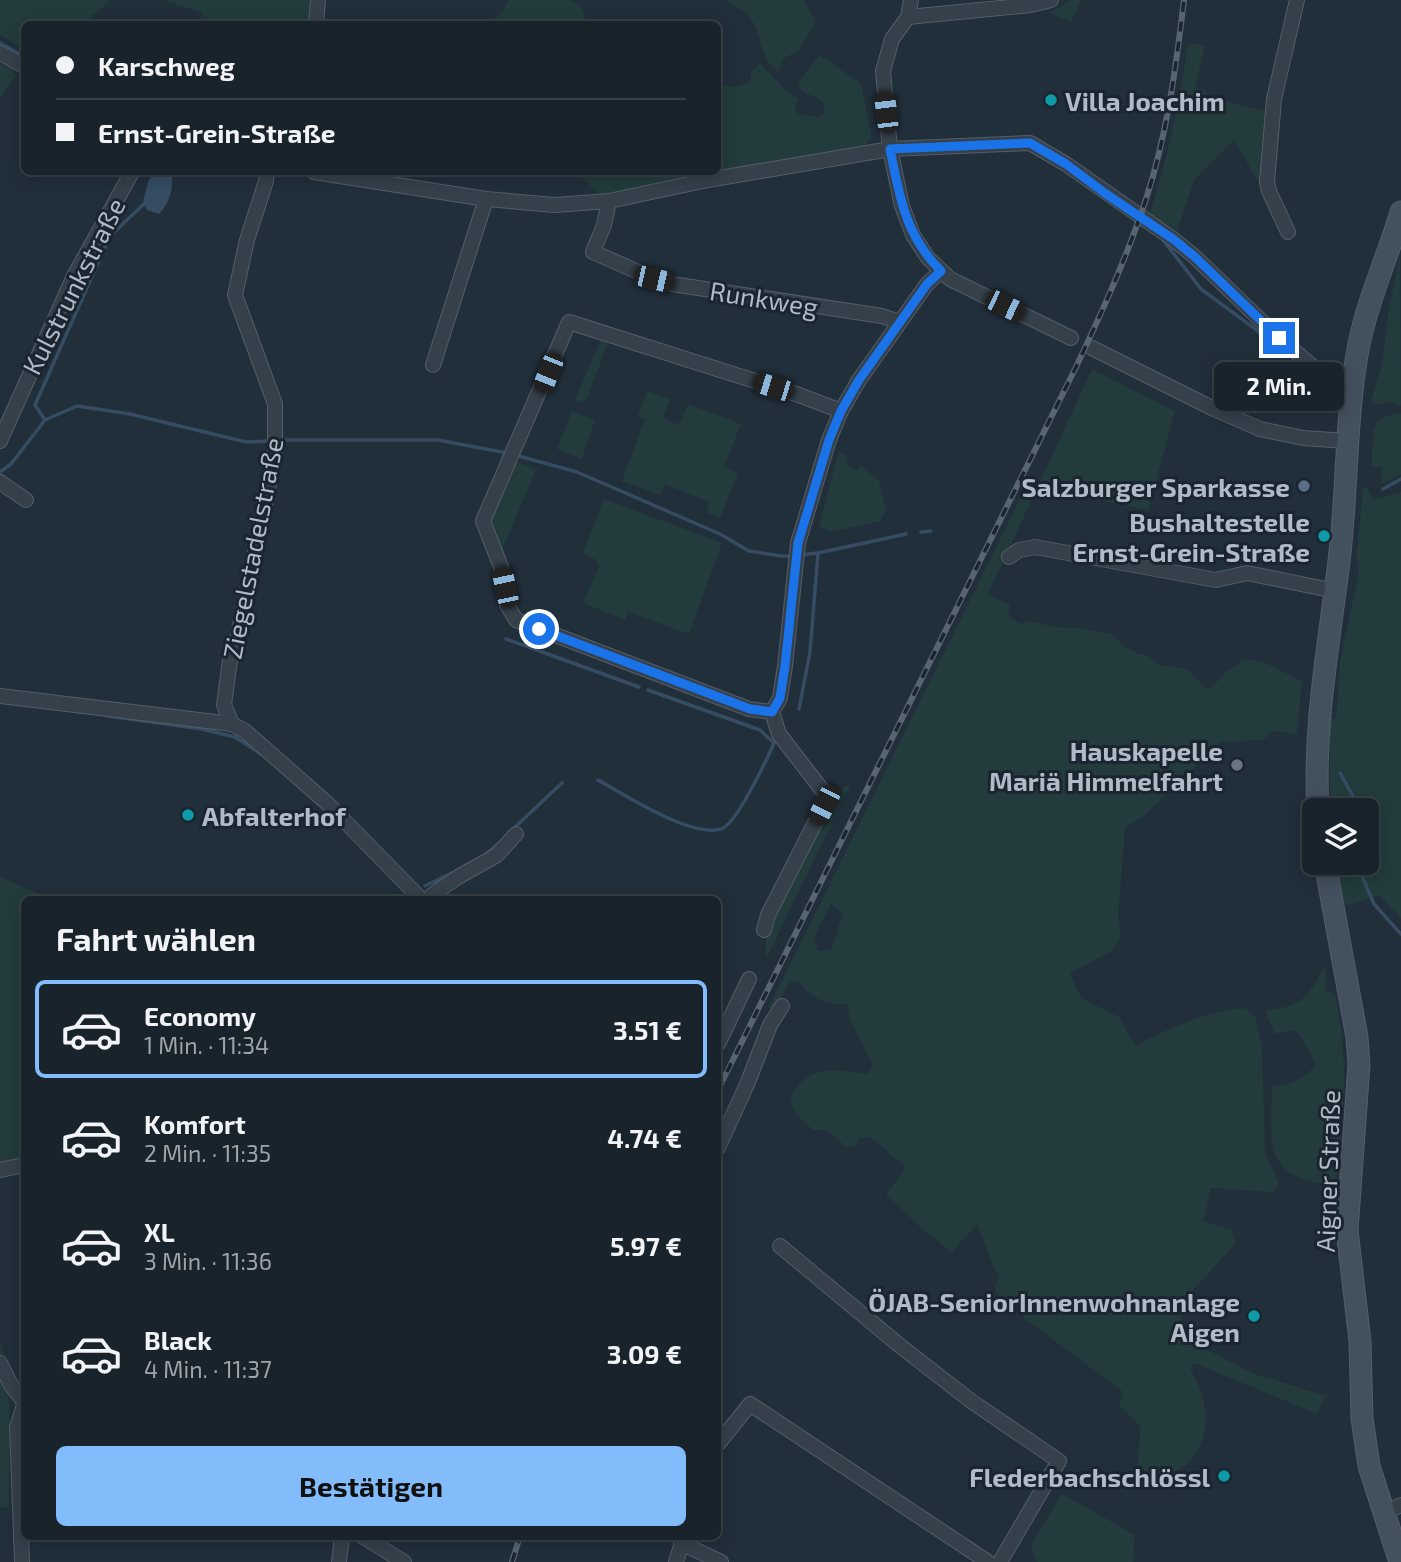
<!DOCTYPE html>
<html lang="de">
<meta charset="utf-8">
<style>
body{margin:0;font-family:"Exo 2",sans-serif;background:#222b34;color:#f1f3f6;height:100vh;display:flex;flex-direction:column;font-size:26px;white-space:nowrap}
*{box-sizing:border-box;margin:0}
p{font-size:23px;color:#9fa4a9}
.icon{flex:none;width:38px;height:38px;fill:none;stroke:currentColor;stroke-width:2;stroke-linecap:round;stroke-linejoin:round}
.map{position:relative;flex:1;overflow:hidden}
.sheet{position:absolute;left:21px;top:896px;width:700px;height:644px;display:flex;flex-direction:column;background:#19232c;border-radius:10px;box-shadow:0 4px 18px #0003,0 0 0 2px #374048}
.sheet>*{flex:none}
.hud{position:absolute;left:21px;top:21px;width:700px;height:154px;border-radius:10px;box-shadow:0 4px 18px #0003,0 0 0 2px #374048;display:grid;align-content:center;height:154px;padding:0 35px;background:#19232c}
.fabs{position:absolute;left:1302px;top:798px;display:grid;gap:14px}
.fabs a{display:grid;place-items:center;width:77px;height:77px;border-radius:10px;background:#19232c;box-shadow:0 4px 18px #0003,0 0 0 2px #374048;font-size:35px}
.end{position:absolute;width:32px;height:32px;margin:-16px;border:9px solid #1a73e8;background:#fff;box-shadow:0 0 0 4px #fff}
.from{border-radius:50%}
.bubble{position:absolute;height:49px;border-radius:10px;background:#19232c;box-shadow:0 4px 18px #0003,0 0 0 2px #374048;font-size:23px;font-weight:700;line-height:49px;text-align:center}
.car{position:absolute;width:21px;height:42px;margin:-21px -10px;border-radius:9px;box-shadow:0 0 5px 2px #0007;background:linear-gradient(#222 24%,#8ab4d8 0 40%,#222 0 76%,#8ab4d8 0 86%,#222 0)}
.hud b{display:flex;align-items:center;gap:24px;height:66px;font-size:26px}
.hud b+b{border-top:2px solid #374048}
.hud i{width:18px;height:18px;background:#f1f3f6}
ul{padding:0;list-style:none}
li{display:flex;align-items:center;gap:21px;height:98px;margin:0 14px 10px;padding:0 21px;border:4px solid transparent;border-radius:10px}
li div{flex:1}
li b{display:block;font-size:26px}
li em{font-style:normal;font-weight:700}
li.active{border-color:#82bcfa}
li>.icon{width:63px;height:63px;stroke-width:1.5}
h2{padding:0 35px;font-size:32px;line-height:84px}
.button{display:flex;gap:14px;margin-top:auto;padding:14px 35px}
.button a{flex:1;height:80px;border-radius:10px;background:#82bcfa;color:#111;font-size:28px;font-weight:700;line-height:80px;text-align:center}
.map>svg:first-child{display:block}
.green{fill:#233b3c;fill-rule:evenodd}
.water{fill:#354c62}
.lines{fill:none;stroke-linecap:round;stroke-linejoin:round}
.stream{stroke:#354c62;stroke-width:3.5}
.minor-casing{stroke:#535e69;stroke-width:16}
.secondary-casing{stroke:#535e69;stroke-width:23}
.minor{stroke:#35404b;stroke-width:14}
.secondary{stroke:#43505e;stroke-width:21}
.rail-casing{stroke:#576572;stroke-width:6}
.rail{stroke:#1a2530;stroke-width:3.5;stroke-dasharray:10;stroke-linecap:butt}
.route{stroke:#1a73e8;stroke-width:9}
.culture-dot{fill:#0f9aa8;stroke:#1a2530;stroke-width:2.5}
.service-dot{fill:#5c6f8a;stroke:#1a2530;stroke-width:2.5}
.worship-dot{fill:#6b7280;stroke:#1a2530;stroke-width:2.5}
.labels{text-anchor:middle;dominant-baseline:central;stroke-width:6;stroke-linejoin:round;paint-order:stroke}
.poi-label{font-size:26px;font-weight:bold;fill:#b0bbc7;stroke:#1a2530;text-anchor:end}
.street-label{font-size:26px;fill:#b0bbc7;stroke:#1a2530}
</style>
<div class="map">
<svg width="1401" height="1562" viewBox="0 0 1401 1562">
<rect width="100%" height="100%" fill="#212f3b"/>
<g class="green">
<path d="M0,0h111l-28,24h-59v25l-24,-14z"/>
<path d="M164,0h148l-4,24h-109l3,-11z"/>
<path d="M509,0h61l11,6 5,18h-103c13,-4 20,-12 26,-24z"/>
<path d="M725,0h78l13,21 -17,29 -16,9 -5,13c-18,-11 -16,-40 -29,-56 -6,-7 -16,-11 -24,-16z"/>
<path d="M1071,0h10l-10,22 -21,-9z"/>
<path d="M1188,43l17,3 -10,42 9,3 17,23 3,-13 45,11 -7,76 -28,-48 -40,40 -17,51 -11,-8 -17,-6c18,-58 31,-114 39,-174z"/>
<path d="M820,55l41,29 11,53 -21,26 -34,2 -22,8 -45,6 -111,23 -38,-7 -22,-19v-4h139v-88l20,3 13,-5v-10l9,-9 26,28 12,8 -3,8 2,7 19,3 9,-3 -3,-13 -20,-10 -4,-9z"/>
<path d="M0,64l12,4 4,8 -16,22z"/>
<path d="M1400,255l1,151 -11,-4 -15,3 -4,-4 11,-36 7,-57z"/>
<path d="M600,341l8,2 -21,55 -5,5 -7,-3z"/>
<path d="M1092,369l83,42 -27,99 -111,-22 -49,106 22,11 -2,11 13,8 9,-3 25,6 26,1 30,6 13,12 14,8 9,1 12,10 28,4 22,21 16,-17 19,-14 22,4 36,18 -5,53 -24,-3 -10,9 -43,2 -77,75 -18,11 -7,89 3,20 -9,14 -42,22 11,25 38,19 16,29c34,-18 71,-35 110,-38l10,8 7,31 3,105 14,32 -6,8 -62,-4 -8,33 29,9 4,13 -50,55 -9,36 75,39 74,23 -9,18 -123,-51 -4,5c7,13 13,26 15,40 5,31 -13,68 -47,66 -7,0 -15,-4 -21,-5l4,-42 -22,-21 4,-14 -99,-74 -3,-12 -5,-7 -8,3 -12,-9 -1,-9 5,-7 -6,-9 -17,-44 -25,28 -29,-22 -37,-36 20,-26 -35,-31 -12,1 -3,9h-10l-19,-17h-14l-18,-17 -5,-14c18,-36 44,-30 78,-25l5,-9 -23,-45 -3,-16c-23,0 -34,-4 -48,-23h-9l-14,27 -5,4 -2,-5 259,-524 9,5zM831,904l12,11c-6,12 -6,24 -13,35l-12,1 -4,-14z"/>
<path d="M647,391l23,8 -7,19 16,7 9,-21 53,20 -17,43 14,6 -18,45 -13,-5 3,-11 -46,-18 -4,11 -38,-14 23,-62 -7,-3z"/>
<path d="M572,411l23,9 -13,39 -25,-10z"/>
<path d="M1398,412l3,1v61l-19,10 -1,-17h-10l3,-38 4,-9z"/>
<path d="M839,451l9,6 -3,5 12,9 4,-5 18,15 7,30 -6,10 -49,11 -12,-6z"/>
<path d="M517,462l19,7 -35,84 -11,-32z"/>
<path d="M1366,486l7,14 28,-8v426l-22,-23 -34,11 -9,-43h31v-53h-37v-91h6l4,-57 19,-90 -3,-12 7,-71z"/>
<path d="M604,499l118,44 -33,91 -61,-22 -3,8 -42,-17 16,-36 -3,-7 -13,-7z"/>
<path d="M850,785v1l-84,173v-19l4,-19 62,-129z"/>
<path d="M0,877l51,22 -27,1v257l-24,5z"/>
<path d="M1325,969l1,21 9,6c15,61 8,121 2,182h-3l-6,6c-66,-6 -57,-46 -56,-99 16,3 36,-9 44,-21l-17,-30 -8,-4 -16,4 -9,-20 1,-4c32,-2 43,-14 55,-40z"/>
<path d="M0,1341c14,53 9,112 9,167l-9,-1z"/>
<path d="M1062,1494l73,41 -2,27h-96l-6,-17z"/>
</g>
<path class="water" d="M159,172h12c4,14 -2,32 -12,42l-12,-4 -4,-9 6,-22z"/>
<g class="lines">
<g class="stream">
<path d="M0,43l24,13"/>
<path d="M1163,240l38,49 76,56"/>
<path d="M1312,375l29,23"/>
<path d="M45,420l-10,-15 75,-169 34,-32"/>
<path d="M278,440h160l69,13"/>
<path d="M515,455l62,17 143,62 29,17 33,5h9"/>
<path d="M0,472l11,-8 34,-44 32,-14 53,8 116,28 25,-1"/>
<path d="M1383,489l18,-10"/>
<path d="M921,532l10,-1"/>
<path d="M799,555l19,-2 88,-19"/>
<path d="M506,639l133,48"/>
<path d="M799,709l11,-57 8,-99"/>
<path d="M108,716l94,13 33,8 26,17"/>
<path d="M1340,773l15,27 -3,10"/>
<path d="M598,780c27,15 93,58 123,49 15,-4 46,-70 53,-86l-14,-13 -112,-40"/>
<path d="M512,830l50,-47"/>
<path d="M486,854l13,-11"/>
<path d="M1359,863v6l15,35 27,30"/>
<path d="M425,886l27,-13"/>
</g>
<g class="minor-casing">
<g id="minor">
<path d="M911,0l-3,17 -16,22 -9,32 7,78 12,57 11,29 15,23 22,21 121,59"/>
<path d="M908,17l123,-12 20,-5"/>
<path d="M316,24l2,-24"/>
<path d="M0,53l24,13"/>
<path d="M314,172l172,27 69,6 54,-4 99,-21 182,-31 140,-6 36,21 107,75 22,18 84,81 38,32 21,12 15,1"/>
<path d="M609,201l-5,24 -11,27 61,27 18,5 210,32 17,6"/>
<path d="M1288,232l-19,-41 -2,-9 7,-83 23,-99"/>
<path d="M1092,348l122,61 46,20 43,9 44,3"/>
<path d="M433,365l53,-166"/>
<path d="M0,441l74,-165 58,-104"/>
<path d="M0,482l26,18"/>
<path d="M1009,557l10,-7 16,-3 181,33 31,-7 88,18"/>
<path d="M0,696l232,28 13,7 82,72 95,97"/>
<path d="M772,712l-23,-3 -233,-89 -9,-15 -6,-38 -18,-46 86,-199 230,73 42,16"/>
<path d="M232,724l-8,-19 6,-45 8,-25 37,-180v-51l-40,-109 12,-55 19,-59 1,-9"/>
<path d="M432,895l26,-18 39,-22 19,-21"/>
<path d="M764,930l4,-15 56,-110 2,-10 -47,-61 -7,-22 8,-14 5,-32 13,-123 31,-103 12,-29 18,-31 68,-96 14,-13"/>
<path d="M718,1044l31,-65"/>
<path d="M718,1148l30,-66 22,-57 12,-19"/>
<path d="M0,1170l24,-5"/>
<path d="M780,1246l119,99 72,56 88,60 -59,101"/>
<path d="M0,1363l11,22 13,17"/>
<path d="M718,1444l32,-40 238,158"/>
<path d="M1383,1513l18,-8"/>
<path d="M362,1536l42,26"/>
<path d="M681,1543l40,19"/>
<path d="M22,1562l-5,-135 7,-22"/>
<path d="M339,1562l3,-26"/>
<path d="M676,1562l8,-26"/>
</g>
</g>
<g class="secondary-casing">
<g id="secondary">
<path d="M1318,810c-5,-83 11,-166 21,-249 9,-72 6,-145 20,-217 9,-45 29,-88 42,-132"/>
<path d="M1325,863l32,174 2,28 -12,165 13,111 2,77 7,48 31,96"/>
</g>
</g>
<use href="#minor" class="minor"/>
<use href="#secondary" class="secondary"/>
<g class="rail-casing">
<g id="rail">
<path d="M718,1090l358,-723c26,-55 51,-110 70,-168 21,-64 30,-132 38,-199"/>
<path d="M512,1562l8,-26"/>
</g>
</g>
<use href="#rail" class="rail"/>
</g>
<g class="lines">
<path class="route" d="M539,629l211,80 22,3 8,-14 5,-32 13,-123 31,-103 12,-29 18,-31 68,-96 14,-13c-36,-36 -41,-73 -51,-122l140,-6 36,21 40,30 67,45 22,18 84,81"/>
</g>
<g class="culture-dot">
<circle cx="1051" cy="100" r="7"/>
<circle cx="1324" cy="536" r="7"/>
<circle cx="188" cy="815" r="7"/>
<circle cx="1254" cy="1316" r="7"/>
<circle cx="1224" cy="1476" r="7"/>
</g>
<circle class="service-dot" cx="1304" cy="486" r="7"/>
<circle class="worship-dot" cx="1237" cy="765" r="7"/>
<g class="labels">
<g class="poi-label">
<text x="1065" y="100" text-anchor="start">Villa Joachim</text>
<text x="1290" y="486">Salzburger Sparkasse</text>
<text x="1310" y="521">Bushaltestelle<tspan x="1310" dy="30">Ernst-Grein-Straße</tspan></text>
<text x="1223" y="750">Hauskapelle<tspan x="1223" dy="30">Mariä Himmelfahrt</tspan></text>
<text x="202" y="815" text-anchor="start">Abfalterhof</text>
<text x="1240" y="1301">ÖJAB-SeniorInnenwohnanlage<tspan x="1240" dy="30">Aigen</tspan></text>
<text x="1210" y="1476">Flederbachschlössl</text>
</g>
<g class="street-label">
<text transform="translate(73 286) rotate(-63)">Kulstrunkstraße</text>
<text transform="translate(764 298) rotate(9)">Runkweg</text>
<text transform="translate(252 548) rotate(-79)">Ziegelstadelstraße</text>
<text transform="translate(1327 1171) rotate(-88)">Aigner Straße</text>
</g>
</g>
</svg>
<div class="fabs">
<a><svg class="icon" aria-label="layers" viewBox="0 0 24 24"><path d="M12 4l9 5-9 5-9-5zM3 14l9 5 9-5"/></svg></a>
</div>
<i class="end from" style="left:539px;top:629px"></i>
<i class="end" style="left:1279px;top:338px"></i>
<div class="bubble" style="left:1214px;top:362px;width:130px">2 Min.</div>
<i class="car" style="left:886px;top:112px;rotate:353deg"></i>
<i class="car" style="left:654px;top:279px;rotate:103deg"></i>
<i class="car" style="left:1005px;top:306px;rotate:116deg"></i>
<i class="car" style="left:548px;top:373px;rotate:202deg"></i>
<i class="car" style="left:773px;top:387px;rotate:287deg"></i>
<i class="car" style="left:505px;top:587px;rotate:348deg"></i>
<i class="car" style="left:824px;top:805px;rotate:207deg"></i>
<div class="hud">
<b><i class="from"></i>Karschweg</b>
<b><i></i>Ernst-Grein-Straße</b>
</div>
<section class="sheet">
<h2>Fahrt wählen</h2>
<ul>
<li class="active"><svg class="icon" aria-label="car" viewBox="0 0 24 24"><path d="M5 17H2v-5l4-1 3-4h7l3 4 3 1v5h-3M9 17h6M6 11h13"/><circle cx="7" cy="17" r="2"/><circle cx="17" cy="17" r="2"/></svg><div><b>Economy</b><p>1 Min. · 11:34</p></div><em>3.51 €</em></li>
<li><svg class="icon" aria-label="car" viewBox="0 0 24 24"><path d="M5 17H2v-5l4-1 3-4h7l3 4 3 1v5h-3M9 17h6M6 11h13"/><circle cx="7" cy="17" r="2"/><circle cx="17" cy="17" r="2"/></svg><div><b>Komfort</b><p>2 Min. · 11:35</p></div><em>4.74 €</em></li>
<li><svg class="icon" aria-label="car" viewBox="0 0 24 24"><path d="M5 17H2v-5l4-1 3-4h7l3 4 3 1v5h-3M9 17h6M6 11h13"/><circle cx="7" cy="17" r="2"/><circle cx="17" cy="17" r="2"/></svg><div><b>XL</b><p>3 Min. · 11:36</p></div><em>5.97 €</em></li>
<li><svg class="icon" aria-label="car" viewBox="0 0 24 24"><path d="M5 17H2v-5l4-1 3-4h7l3 4 3 1v5h-3M9 17h6M6 11h13"/><circle cx="7" cy="17" r="2"/><circle cx="17" cy="17" r="2"/></svg><div><b>Black</b><p>4 Min. · 11:37</p></div><em>3.09 €</em></li>
</ul>
<div class="button"><a>Bestätigen</a></div>
</section>
</div>
